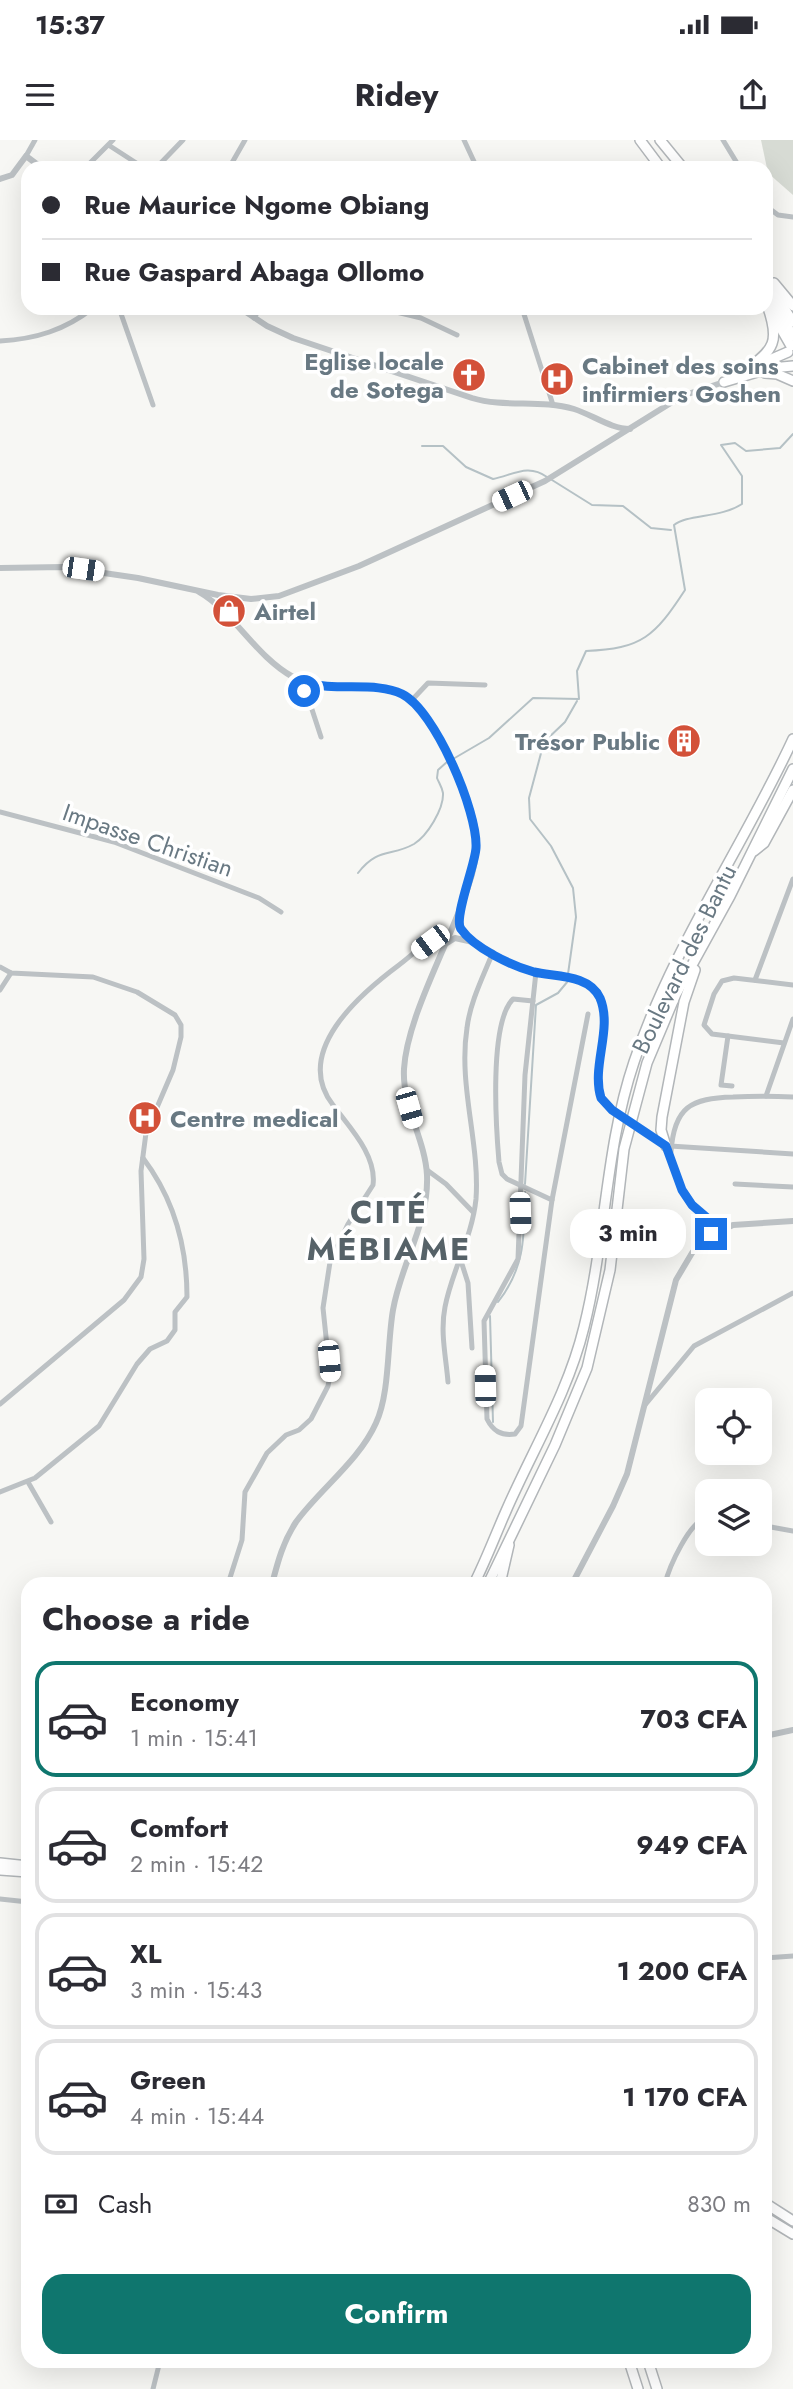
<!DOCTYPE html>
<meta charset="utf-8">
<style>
body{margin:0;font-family:Jost,sans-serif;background:#f7f7f7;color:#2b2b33;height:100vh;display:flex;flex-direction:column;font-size:26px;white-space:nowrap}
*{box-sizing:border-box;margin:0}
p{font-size:23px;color:#7c7c81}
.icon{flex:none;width:38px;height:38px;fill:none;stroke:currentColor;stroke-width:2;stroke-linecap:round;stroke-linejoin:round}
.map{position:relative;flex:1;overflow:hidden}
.side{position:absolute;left:21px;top:1437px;width:751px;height:791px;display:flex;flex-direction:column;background:#fff;border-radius:21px;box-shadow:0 7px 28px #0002}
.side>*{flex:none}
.banner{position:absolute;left:21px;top:21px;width:752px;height:154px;border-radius:21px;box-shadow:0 7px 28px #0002;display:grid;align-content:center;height:154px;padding:0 21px;background:#fff}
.fabs{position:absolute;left:695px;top:1248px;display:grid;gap:14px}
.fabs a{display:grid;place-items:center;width:77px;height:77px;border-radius:14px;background:#fff;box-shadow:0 7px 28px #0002;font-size:35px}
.end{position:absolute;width:32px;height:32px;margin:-16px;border:9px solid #1a73e8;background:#fff;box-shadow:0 0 0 4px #fff}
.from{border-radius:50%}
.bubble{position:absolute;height:49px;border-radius:21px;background:#fff;box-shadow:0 7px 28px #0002;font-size:23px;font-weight:700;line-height:49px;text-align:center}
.car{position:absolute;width:21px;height:42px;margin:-21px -10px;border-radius:9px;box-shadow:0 0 5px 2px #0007;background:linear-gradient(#fff 24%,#345 0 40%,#fff 0 76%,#345 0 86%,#fff 0)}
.banner b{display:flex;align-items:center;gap:24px;height:66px;font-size:26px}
.banner b+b{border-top:2px solid #e1e1e2}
.banner i{width:18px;height:18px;background:#2b2b33}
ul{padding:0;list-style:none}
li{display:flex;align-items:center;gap:21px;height:116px;margin:0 14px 10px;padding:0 7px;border:4px solid #e1e1e2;border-radius:21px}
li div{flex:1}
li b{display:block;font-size:26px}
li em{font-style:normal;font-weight:700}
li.selected{border-color:#0f766e}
li>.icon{width:63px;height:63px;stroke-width:1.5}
h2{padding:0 21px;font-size:32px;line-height:84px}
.pay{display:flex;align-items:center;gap:18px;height:77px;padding:0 21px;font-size:26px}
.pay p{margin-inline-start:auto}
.button{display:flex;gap:14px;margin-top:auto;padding:14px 21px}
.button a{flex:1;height:80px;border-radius:21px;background:#0f766e;color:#fff;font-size:28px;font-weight:700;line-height:80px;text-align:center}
.status{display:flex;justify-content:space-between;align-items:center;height:49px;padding:0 35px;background:#fff;direction:ltr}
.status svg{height:19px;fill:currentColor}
header{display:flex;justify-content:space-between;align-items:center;height:91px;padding:0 21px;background:#fff;font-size:32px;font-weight:700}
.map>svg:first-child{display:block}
.green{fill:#d7dbd4}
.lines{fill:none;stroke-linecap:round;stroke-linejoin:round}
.stream{stroke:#b5c1c5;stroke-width:2}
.trunk-casing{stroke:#b2b6b9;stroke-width:12}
.minor{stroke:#bcc1c4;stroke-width:5}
.tertiary{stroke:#bcc1c4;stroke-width:6}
.trunk{stroke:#fff;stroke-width:9}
.tertiary-bridge{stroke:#bcc1c4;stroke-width:6}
.route{stroke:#1a73e8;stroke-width:9}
.labels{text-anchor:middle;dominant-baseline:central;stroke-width:7;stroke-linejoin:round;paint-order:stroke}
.poi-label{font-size:24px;font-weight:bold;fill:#697983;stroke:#fff;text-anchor:start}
.street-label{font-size:24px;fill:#697983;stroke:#fff}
.district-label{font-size:32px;font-weight:bold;letter-spacing:2px;fill:#566268;stroke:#fff}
</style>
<div class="status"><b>15:37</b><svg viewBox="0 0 49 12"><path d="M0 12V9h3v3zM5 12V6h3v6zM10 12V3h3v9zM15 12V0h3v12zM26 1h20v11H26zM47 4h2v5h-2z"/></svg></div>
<header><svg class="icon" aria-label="menu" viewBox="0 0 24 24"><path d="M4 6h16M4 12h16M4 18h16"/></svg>Ridey<svg class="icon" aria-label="share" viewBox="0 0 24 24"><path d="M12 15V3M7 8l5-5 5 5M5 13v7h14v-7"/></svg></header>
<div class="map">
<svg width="793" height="2249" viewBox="0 0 793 2249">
<rect width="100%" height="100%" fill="#f7f7f4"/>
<path class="green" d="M761,0h32v55l-25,-22z"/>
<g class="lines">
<g class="stream">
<path d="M422,306h21l23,21 27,12c20,-4 35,-16 54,-2"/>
<path d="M552,340l40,25 31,1 28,22 20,2"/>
<path d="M453,619l36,-21 44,-40 46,1 -2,-28 9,-20c56,-2 69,-15 99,-61l-11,-65c13,-11 47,-7 68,-21v-28l-21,-31 14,-2 11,8 34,-3 13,-14"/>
<path d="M358,733c20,-26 33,-16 56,-29 13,-8 30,-35 29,-51 -1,-6 -4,-10 -6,-15l1,-8 10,-9"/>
<path d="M568,834l8,-57 -3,-29 -22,-42 -21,-27 -1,-21 15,-56 21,-20 12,-21"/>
<path d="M525,1044l11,-179 22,-12 10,-12"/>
<path d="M498,1162c28,-36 26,-67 27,-110"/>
<path d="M490,1176l3,106"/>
</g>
<g class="trunk-casing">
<g id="trunk">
<path d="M640,0l21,28"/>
<path d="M660,0l23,28"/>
<path d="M766,140l27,42"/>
<path d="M774,143l19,23"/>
<path d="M766,152l27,44"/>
<path d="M775,178l16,28"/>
<path d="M758,225l30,-13"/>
<path d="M744,231c31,-21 36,-30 23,-66"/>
<path d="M765,233l12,1 16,7"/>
<path d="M724,242l47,-14 22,-2"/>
<path d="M754,711l10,-8 29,-53"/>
<path d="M666,1006l-5,-16 1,-13 22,-115 11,-32"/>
<path d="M474,1444c12,-24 21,-48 32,-73 27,-62 62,-118 78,-184 22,-88 21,-179 50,-265 38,-114 109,-215 159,-323"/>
<path d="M488,1444l67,-139 32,-77 23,-98 14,-121 23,-86 29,-69 54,-98 63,-127"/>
<path d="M500,1444l9,-39"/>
<path d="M0,1723l28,3"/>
<path d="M0,1730l28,2"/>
<path d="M765,2063l28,18"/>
<path d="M765,2077l28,17"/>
<path d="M629,2221l9,28"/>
<path d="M648,2221l9,28"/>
</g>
</g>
<g class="minor">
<path d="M464,0l13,28"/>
<path d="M723,0l17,28"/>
<path d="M110,6l34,22"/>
<path d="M26,16l9,-16"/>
<path d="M85,28l28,-28"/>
<path d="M156,28l27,-28"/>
<path d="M229,28l16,-28"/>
<path d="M766,66l12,9 15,2"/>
<path d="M119,168l34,97"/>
<path d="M380,168l41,10 36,17"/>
<path d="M522,168l31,97"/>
<path d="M254,178l6,-10"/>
<path d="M0,201c36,-2 65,-11 93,-33"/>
<path d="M303,542l18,55"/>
<path d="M412,560l16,-17 57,2"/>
<path d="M0,672l114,30 145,56 22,14"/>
<path d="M0,827l11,6 82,4 44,15 38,23 6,10v12l-8,33 -27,63 -5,38 3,88 -3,18 -17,23 -124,104"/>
<path d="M536,832l-11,103 -7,184 -34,62 3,98c6,12 14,17 28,15l6,-8 31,-226 36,-186"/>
<path d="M755,840l38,-101"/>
<path d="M0,850l11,-17"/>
<path d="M533,861l-20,-2c-24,24 -17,128 -14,163l3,12 5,5 45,21"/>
<path d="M728,896l-7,49 11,1"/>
<path d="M784,903l-72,-9 -8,-9 10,-31 8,-13 12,-3 59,7"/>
<path d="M766,956l27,-77"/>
<path d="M670,1006l123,8"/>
<path d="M671,1012c3,-45 20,-54 62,-55 20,-1 40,-1 60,0"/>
<path d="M427,1030l19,14 27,28"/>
<path d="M735,1044l58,3"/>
<path d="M461,1121l7,22 4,65"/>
<path d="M448,1242c-2,-25 -8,-50 -3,-75 7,-37 27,-69 31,-108 4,-56 -18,-114 -9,-171 3,-26 16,-51 26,-76"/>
<path d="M645,1265l49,-59 99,-53"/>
<path d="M28,1342l23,40"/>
<path d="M0,1352l35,-14 64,-52 38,-62 13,-15 17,-8 8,-11v-18l12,-15c0,-51 -13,-98 -44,-139"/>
<path d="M760,1385l33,6"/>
<path d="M228,1444l14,-44 3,-48 22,-39 19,-18 13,-5 12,-11 17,-33 2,-11 -7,-67 7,-46 18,-38 25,-39c4,-30 -24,-58 -40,-80 -41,-53 27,-111 66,-140 13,-9 34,-33 50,-27"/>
<path d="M665,1444c4,-17 25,-64 42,-66"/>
<path d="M0,1759l28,3"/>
<path d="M765,1818l28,-2"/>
<path d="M153,2249l7,-28"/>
</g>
<g class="tertiary">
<path d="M0,39l12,-4 14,-19 16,12"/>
<path d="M240,168l27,18 26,12 179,60c33,10 69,1 102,11 19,6 37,20 56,20"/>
<path d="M0,428l63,-1 75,11 80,17 33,4 28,-3 80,-30 186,-85 137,-85 42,-14"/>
<path d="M199,452c35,20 56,64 94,85 35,19 71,2 106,15 31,12 73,108 77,141 2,17 -2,37 -8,54 -17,53 -61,129 -64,182 -2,37 21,70 23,106 2,49 -26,88 -34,135 -6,34 -3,83 -17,113 -17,38 -56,66 -80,99 -13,20 -18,39 -24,62"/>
<path d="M457,779c3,22 58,48 78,53 17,4 44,3 57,15 34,31 -16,93 20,123"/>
<path d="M447,803l8,-5 18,4"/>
<path d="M712,1095l21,-10 60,-4"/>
<path d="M572,1444l41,-78 14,-32 49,-194 16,-27 22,-26 -22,-22 -13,-20 -10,-35 -21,-16"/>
<path d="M765,1596l28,-6"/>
</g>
<use href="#trunk" class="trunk"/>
<path class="tertiary-bridge" d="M612,970l36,24"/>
</g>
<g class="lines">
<path class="route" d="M304,551l-1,-9c33,10 73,-1 99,12 33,16 76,118 74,154 -1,18 -23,70 -15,81 13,19 51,37 73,43 21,5 55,2 66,26 13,31 -9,68 1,100l11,12 54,36 16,44 10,15 21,18 -2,11"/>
</g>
<defs>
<g id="church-disc" transform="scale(1.75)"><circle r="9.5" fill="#d35139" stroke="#fff"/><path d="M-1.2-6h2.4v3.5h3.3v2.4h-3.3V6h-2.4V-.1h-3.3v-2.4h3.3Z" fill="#fff"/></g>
<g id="hospital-disc" transform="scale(1.75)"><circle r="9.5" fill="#d35139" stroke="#fff"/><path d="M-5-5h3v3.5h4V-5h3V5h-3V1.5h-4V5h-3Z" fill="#fff"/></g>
<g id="shop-disc" transform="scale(1.75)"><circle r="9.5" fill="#d35139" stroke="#fff"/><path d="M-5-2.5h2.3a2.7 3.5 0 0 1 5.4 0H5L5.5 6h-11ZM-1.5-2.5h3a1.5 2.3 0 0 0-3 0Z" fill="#fff"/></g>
<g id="building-disc" transform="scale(1.75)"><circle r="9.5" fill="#d35139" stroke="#fff"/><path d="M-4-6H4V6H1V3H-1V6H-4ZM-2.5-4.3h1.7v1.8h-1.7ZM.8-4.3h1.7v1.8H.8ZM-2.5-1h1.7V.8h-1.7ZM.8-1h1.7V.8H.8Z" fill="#fff"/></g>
</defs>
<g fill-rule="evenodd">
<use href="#church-disc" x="469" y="235"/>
<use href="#hospital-disc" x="557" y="239"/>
<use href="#shop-disc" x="229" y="471"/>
<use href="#building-disc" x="684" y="601"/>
<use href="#hospital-disc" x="145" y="978"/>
</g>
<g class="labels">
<g class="poi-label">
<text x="444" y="221" text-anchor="end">Eglise locale<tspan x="444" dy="28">de Sotega</tspan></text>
<text x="582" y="225">Cabinet des soins<tspan x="582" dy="28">infirmiers Goshen</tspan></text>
<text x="254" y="471">Airtel</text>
<text x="660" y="601" text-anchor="end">Trésor Public</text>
<text x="170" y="978">Centre medical</text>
</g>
<g class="street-label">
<text transform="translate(148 700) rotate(19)">Impasse Christian</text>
<text transform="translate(684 819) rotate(-64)">Boulevard des Bantu</text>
</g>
<g class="district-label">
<text x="389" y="1072">CITÉ<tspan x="389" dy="37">MÉBIAME</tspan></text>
</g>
</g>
</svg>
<div class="fabs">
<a><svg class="icon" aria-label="locate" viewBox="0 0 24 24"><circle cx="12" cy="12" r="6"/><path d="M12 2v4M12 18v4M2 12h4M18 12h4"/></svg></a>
<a><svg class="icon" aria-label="layers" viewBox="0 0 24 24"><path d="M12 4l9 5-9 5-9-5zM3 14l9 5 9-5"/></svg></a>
</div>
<i class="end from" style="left:304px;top:551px"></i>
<i class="end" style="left:711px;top:1094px"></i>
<div class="bubble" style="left:570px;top:1069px;width:116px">3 min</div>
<i class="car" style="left:512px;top:356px;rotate:245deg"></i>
<i class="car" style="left:83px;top:429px;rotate:98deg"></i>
<i class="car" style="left:430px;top:802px;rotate:233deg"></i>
<i class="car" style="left:409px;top:968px;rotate:164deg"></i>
<i class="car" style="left:520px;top:1073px;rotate:178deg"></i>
<i class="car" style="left:329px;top:1221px;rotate:175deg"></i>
<i class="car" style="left:485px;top:1246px;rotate:359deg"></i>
<div class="banner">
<b><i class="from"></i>Rue Maurice Ngome Obiang</b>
<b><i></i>Rue Gaspard Abaga Ollomo</b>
</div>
<section class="side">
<h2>Choose a ride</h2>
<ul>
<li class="selected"><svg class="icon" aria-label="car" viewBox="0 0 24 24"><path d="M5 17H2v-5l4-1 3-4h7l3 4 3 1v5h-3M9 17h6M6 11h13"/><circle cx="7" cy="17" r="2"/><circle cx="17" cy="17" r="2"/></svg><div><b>Economy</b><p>1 min · 15:41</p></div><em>703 CFA</em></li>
<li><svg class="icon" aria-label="car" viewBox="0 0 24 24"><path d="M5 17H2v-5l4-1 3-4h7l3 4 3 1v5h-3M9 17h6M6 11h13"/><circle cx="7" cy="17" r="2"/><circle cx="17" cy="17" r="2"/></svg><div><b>Comfort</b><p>2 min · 15:42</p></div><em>949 CFA</em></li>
<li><svg class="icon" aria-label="car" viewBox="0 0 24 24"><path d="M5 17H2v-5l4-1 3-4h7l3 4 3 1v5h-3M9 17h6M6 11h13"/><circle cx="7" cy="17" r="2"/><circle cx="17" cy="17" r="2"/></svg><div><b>XL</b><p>3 min · 15:43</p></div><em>1 200 CFA</em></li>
<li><svg class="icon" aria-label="car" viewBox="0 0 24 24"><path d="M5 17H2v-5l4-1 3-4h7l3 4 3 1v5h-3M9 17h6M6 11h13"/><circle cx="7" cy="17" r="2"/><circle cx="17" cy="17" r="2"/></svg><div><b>Green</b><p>4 min · 15:44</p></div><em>1 170 CFA</em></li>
</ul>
<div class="pay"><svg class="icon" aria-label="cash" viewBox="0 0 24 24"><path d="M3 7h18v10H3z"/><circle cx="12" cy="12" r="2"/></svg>Cash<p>830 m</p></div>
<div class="button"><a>Confirm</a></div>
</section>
</div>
